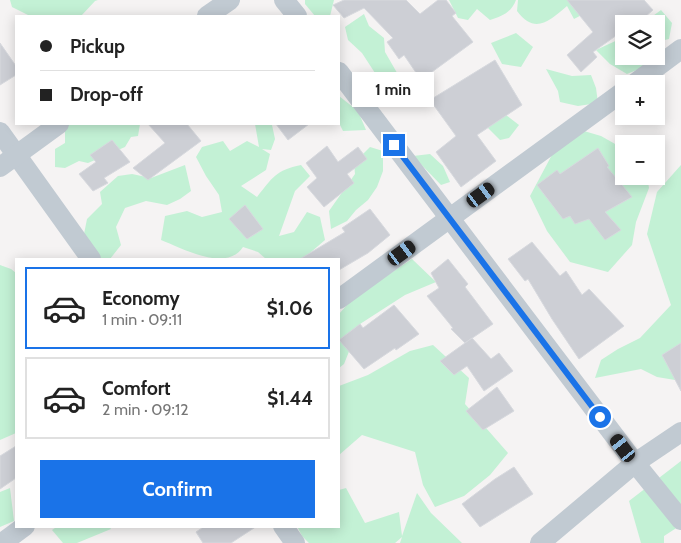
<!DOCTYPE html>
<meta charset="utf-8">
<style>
body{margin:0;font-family:Cabin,sans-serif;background:#f6f6f6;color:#222;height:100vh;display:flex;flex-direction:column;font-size:19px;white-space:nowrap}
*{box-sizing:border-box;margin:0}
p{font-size:16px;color:#767676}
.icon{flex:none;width:28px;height:28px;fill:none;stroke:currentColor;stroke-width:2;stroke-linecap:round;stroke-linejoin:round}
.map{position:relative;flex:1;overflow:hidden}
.drawer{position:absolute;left:15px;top:258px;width:325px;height:270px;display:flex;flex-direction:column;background:#fff;border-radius:0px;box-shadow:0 2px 12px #0003}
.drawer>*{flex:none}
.hud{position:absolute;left:15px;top:15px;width:325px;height:110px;border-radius:0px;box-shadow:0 2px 12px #0003;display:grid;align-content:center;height:110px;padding:0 25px;background:#fff}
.buttons{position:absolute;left:615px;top:15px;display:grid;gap:10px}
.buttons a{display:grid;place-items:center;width:50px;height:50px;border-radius:0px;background:#fff;box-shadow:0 2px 12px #0003;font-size:25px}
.end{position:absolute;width:22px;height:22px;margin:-11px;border:6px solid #1a73e8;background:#fff;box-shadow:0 0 0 2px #fff}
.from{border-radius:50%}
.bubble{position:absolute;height:35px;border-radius:0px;background:#fff;box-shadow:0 2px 12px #0003;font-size:16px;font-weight:800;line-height:35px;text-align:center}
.car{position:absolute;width:15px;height:30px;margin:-15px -8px;border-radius:6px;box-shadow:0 0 4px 1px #0007;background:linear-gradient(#222 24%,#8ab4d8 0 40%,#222 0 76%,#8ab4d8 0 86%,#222 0)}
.hud b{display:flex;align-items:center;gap:18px;height:48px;font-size:19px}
.hud b+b{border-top:1px solid #e0e0e0}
.hud i{width:12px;height:12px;background:#222}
ul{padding:9px 0 0;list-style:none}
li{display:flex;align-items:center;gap:15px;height:82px;margin:0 10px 8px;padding:0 15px;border:2px solid #e0e0e0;border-radius:0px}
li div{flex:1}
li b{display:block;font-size:19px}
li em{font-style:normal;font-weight:800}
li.active{border-color:#1a73e8}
li>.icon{width:45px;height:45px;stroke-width:1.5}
.action{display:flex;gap:10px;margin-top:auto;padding:10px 25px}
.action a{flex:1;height:58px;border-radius:0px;background:#1a73e8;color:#fff;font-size:20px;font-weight:800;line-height:58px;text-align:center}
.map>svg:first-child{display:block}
.green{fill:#c3f1d5}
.building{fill:#cdcfd5;stroke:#d7d9de}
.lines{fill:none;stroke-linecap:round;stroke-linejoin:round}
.minor{stroke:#c1cad2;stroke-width:20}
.route{stroke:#1a73e8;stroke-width:6}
</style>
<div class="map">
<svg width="681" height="543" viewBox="0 0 681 543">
<rect width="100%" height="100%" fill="#f5f3f3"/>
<g class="green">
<path d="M10,0h88l-3,1 -14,15h-51l-18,-9z"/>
<path d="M305,0h29l-4,16h-15l-10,-12z"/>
<path d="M449,0h67c-5,13 -14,16 -26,20l-13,-11 -9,11 -10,-2z"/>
<path d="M518,0h99l-24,9 -19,10 -7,-13c-18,15 -32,29 -50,5z"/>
<path d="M661,10l11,13 -3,16 -13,3v-18h-14z"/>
<path d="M364,14l5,12 15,12 1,14 15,26 -12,15 -26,-40 -14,-13 -3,-13z"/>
<path d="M516,33l17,14 -12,20 -19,-3 -11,-21z"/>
<path d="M624,37v19h18l2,11 -17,7 -17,-10 -14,-14z"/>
<path d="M546,69l26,7 19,-1 5,13 2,15 -20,3 -18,-4 -2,-11z"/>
<path d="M339,96l19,15 8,19 -23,1 -4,-8z"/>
<path d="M502,112l17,13 -10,13 -9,2 -12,-12z"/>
<path d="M68,124h72l-2,12 -7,1 -6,10 -37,16 -9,-2 -14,7 -10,-1v-18l10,-6v-15z"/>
<path d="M255,124h18l-1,1 3,14 -4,11 -9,-1 8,5 -4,16 -25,16 16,11c15,-19 19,-27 44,-32l9,11 -15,15 -16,45 15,-4 13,-20 13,5 5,23 -22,19h-37l-8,-7 -15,-5c-17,26 -61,1 -82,-7l4,-24 22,-5 15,6 20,-5 -3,-17 -13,-19 -10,-19 6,-10 21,-6 7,10 17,-10 12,6z"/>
<path d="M584,131l17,5 23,13v27h23l2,12 -13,34 -4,23 -24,27 -38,-10 -23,-31 -17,-35 24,-45z"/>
<path d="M370,147l13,4v20l-6,16 -9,13 -12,10 -9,11 -16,8 -2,-18 26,-37 -1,-11z"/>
<path d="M430,154l13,12 7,16 -9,3 -28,-29z"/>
<path d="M185,165l6,26 -11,8 -13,6 -21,-4 -21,7 -9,19 5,18 -11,14h-11l-16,-20 4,-20 15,-15 -2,-12 18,-16 14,-2 19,4z"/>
<path d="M681,165v216l-24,-4 -16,-8 -46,9 6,-18 17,-11 22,-11 31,-33 -24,-71 10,-42z"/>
<path d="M412,259l24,23 -31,13 -45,29 -16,40 -5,4v-54l14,-16z"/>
<path d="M0,265l11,4 5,4v160l-16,7z"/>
<path d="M433,345l36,33 -4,26 43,49 -18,22 -26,21 -29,11 -12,-22 -8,-33 -53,-17 -23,20v-69l29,-11 42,-24z"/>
<path d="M681,461v64l-17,11v7h-23l-12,-42z"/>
<path d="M10,488l4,33 -14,6v-35z"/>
<path d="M346,488l19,35 34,-11 3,24 15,-43 14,20 31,30h-62l2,-6 -7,6h-86l-7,-7 -5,-10h42v-36z"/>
<path d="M58,526h51l2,3 -34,14h-14l-11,-13z"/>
</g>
<g class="building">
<path d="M344,0h62l14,14 18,-14h8l10,13 -4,3 21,26 -52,38 -17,-25 -5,4 -12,-17 6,-4 -29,-30 -20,10 -11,-13z"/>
<path d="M567,0h77l9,10 -16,14h-13v6l-31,22 4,5 -16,15 -14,-17 26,-23z"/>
<path d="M0,43l16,23v9l-16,10z"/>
<path d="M495,60l27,45 -45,30 19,26 -35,26 -25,-35 20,-16 -26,-36z"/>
<path d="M148,124h39l14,17 -53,39 -15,-12 32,-25z"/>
<path d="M276,124h33l-21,16z"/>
<path d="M112,140l18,22 -26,16 4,5 -15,8 -14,-17 17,-12 -6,-7z"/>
<path d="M327,146l11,16 20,-15 9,12 -20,15 7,9 -30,24 -17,-20 10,-9 -11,-15z"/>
<path d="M598,148l11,18 -2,1 25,30 -27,15 16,18 -16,10 -16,-21 -14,5 -5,-8 -7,3 -26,-34 20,-15 3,4z"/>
<path d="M245,205l18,24 -16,10 -18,-20z"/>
<path d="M370,209l20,26 -22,18 -29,17v-11h-39l45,-27 -3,-4z"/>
<path d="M532,242l28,34 6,-5 16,24 7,-6 35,37 -45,33 -27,-40 -24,-40 -3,2 -17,-22z"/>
<path d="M448,259l20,25 -3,3 28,37 -28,19 -14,-14 2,-1 -26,-32 12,-8 -8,-15z"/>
<path d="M394,305l25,29 -23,16 -1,-2 -31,21 -25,-29 21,-16 3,4z"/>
<path d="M472,338l19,21 8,-6 14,18 -29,20 -17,-25 -13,9 -14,-14z"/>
<path d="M681,343v48l-19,-36z"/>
<path d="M497,387l17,24 -31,19 -17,-19z"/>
<path d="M16,446v32l-16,11v-33z"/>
<path d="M514,467l19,27 -53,33 -18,-23 33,-25z"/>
<path d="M205,526h52l-26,17h-28l-7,-11z"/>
</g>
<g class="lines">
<g class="minor">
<path d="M284,0l13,16"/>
<path d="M207,16l23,-16"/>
<path d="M339,72l296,391 46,57"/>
<path d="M634,84l47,-35"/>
<path d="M0,132l91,127"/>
<path d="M0,167l59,-43"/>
<path d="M339,299l285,-208"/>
<path d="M283,526l12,17"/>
<path d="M2,543l23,-17"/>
<path d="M540,543l95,-80 46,-31"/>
</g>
</g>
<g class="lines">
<path class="route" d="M394,145l206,272"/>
</g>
</svg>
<div class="buttons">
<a><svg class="icon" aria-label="layers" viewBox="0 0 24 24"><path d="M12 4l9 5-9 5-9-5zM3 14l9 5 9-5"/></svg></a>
<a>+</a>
<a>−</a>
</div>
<i class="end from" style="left:600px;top:417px"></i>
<i class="end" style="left:394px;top:145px"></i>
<div class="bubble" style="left:352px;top:72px;width:82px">1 min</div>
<i class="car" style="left:481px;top:195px;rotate:54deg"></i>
<i class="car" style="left:402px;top:253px;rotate:54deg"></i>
<i class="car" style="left:623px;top:448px;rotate:323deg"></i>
<div class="hud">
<b><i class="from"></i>Pickup</b>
<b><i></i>Drop-off</b>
</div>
<section class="drawer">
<ul>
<li class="active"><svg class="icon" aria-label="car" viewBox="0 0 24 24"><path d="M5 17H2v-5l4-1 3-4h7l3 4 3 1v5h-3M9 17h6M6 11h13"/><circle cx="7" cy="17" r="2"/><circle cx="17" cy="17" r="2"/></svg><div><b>Economy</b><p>1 min · 09:11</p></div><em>$1.06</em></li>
<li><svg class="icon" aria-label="car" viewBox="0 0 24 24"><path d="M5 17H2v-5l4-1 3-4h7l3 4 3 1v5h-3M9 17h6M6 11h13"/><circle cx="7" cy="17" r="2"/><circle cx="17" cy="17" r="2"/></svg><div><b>Comfort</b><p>2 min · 09:12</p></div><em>$1.44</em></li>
</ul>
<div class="action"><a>Confirm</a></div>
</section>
</div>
